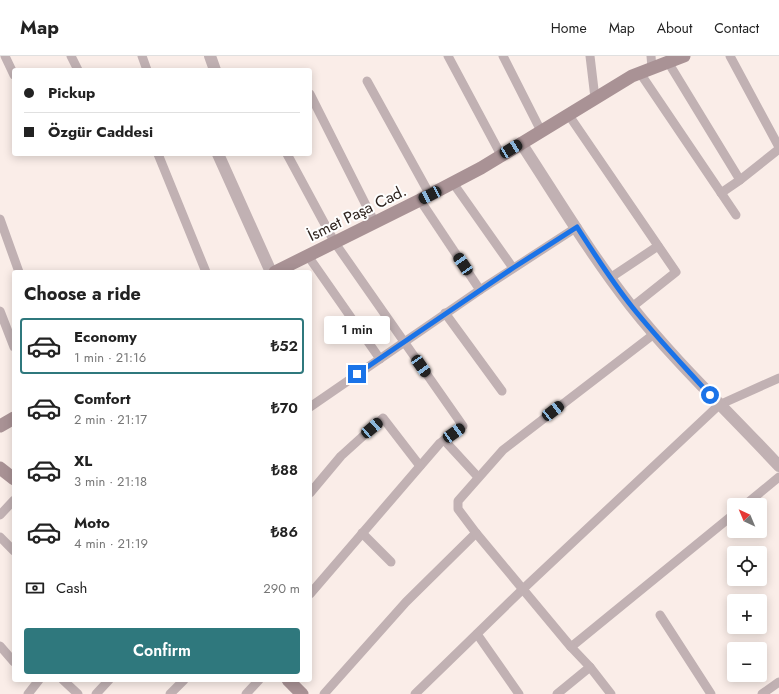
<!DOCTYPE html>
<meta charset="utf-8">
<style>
body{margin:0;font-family:Jost,sans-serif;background:#f2f2f2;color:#222;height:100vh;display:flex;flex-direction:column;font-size:15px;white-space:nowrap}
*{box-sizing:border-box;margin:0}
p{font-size:13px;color:#767676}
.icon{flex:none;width:22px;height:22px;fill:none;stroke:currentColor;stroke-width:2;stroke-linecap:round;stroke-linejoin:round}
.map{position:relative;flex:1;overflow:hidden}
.details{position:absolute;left:12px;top:214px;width:300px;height:412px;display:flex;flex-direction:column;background:#fff;border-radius:4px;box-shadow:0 2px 10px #0003}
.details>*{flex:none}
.top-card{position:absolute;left:12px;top:12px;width:300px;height:88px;border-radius:4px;box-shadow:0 2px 10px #0003;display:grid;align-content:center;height:88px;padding:0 12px;background:#fff}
.needle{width:26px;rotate:316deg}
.tools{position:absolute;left:727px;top:442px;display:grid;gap:8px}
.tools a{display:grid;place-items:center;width:40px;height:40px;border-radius:4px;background:#fff;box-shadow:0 2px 10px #0003;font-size:20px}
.end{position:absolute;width:18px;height:18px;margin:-9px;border:5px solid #1a73e8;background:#fff;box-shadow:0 0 0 2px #fff}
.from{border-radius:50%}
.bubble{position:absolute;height:28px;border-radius:4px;background:#fff;box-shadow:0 2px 10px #0003;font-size:13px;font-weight:600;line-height:28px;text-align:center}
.car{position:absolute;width:12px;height:24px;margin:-12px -6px;border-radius:5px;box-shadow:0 0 3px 1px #0007;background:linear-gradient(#222 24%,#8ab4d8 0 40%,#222 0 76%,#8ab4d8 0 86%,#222 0)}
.top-card b{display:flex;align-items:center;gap:14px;height:38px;font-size:15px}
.top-card b+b{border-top:1px solid #e0e0e0}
.top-card i{width:10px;height:10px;background:#222}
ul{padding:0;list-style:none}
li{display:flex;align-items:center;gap:12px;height:56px;margin:0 8px 6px;padding:0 4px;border:2px solid transparent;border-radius:4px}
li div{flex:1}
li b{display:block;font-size:15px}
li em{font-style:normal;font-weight:600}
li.active{border-color:#2f787d}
li>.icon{width:36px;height:36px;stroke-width:1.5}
h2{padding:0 12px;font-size:18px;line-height:48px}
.pay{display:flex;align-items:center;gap:10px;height:44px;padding:0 12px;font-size:15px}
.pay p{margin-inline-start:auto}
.primary-button{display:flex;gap:8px;margin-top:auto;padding:8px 12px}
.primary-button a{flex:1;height:46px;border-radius:4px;background:#2f787d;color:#fff;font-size:16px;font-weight:600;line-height:46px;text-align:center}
header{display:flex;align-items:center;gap:24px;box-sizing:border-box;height:56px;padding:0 20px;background:#fff;border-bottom:1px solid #e0e0e0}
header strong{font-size:19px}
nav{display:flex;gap:22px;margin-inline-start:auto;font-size:14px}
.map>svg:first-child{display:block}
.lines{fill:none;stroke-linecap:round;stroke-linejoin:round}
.minor{stroke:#c1b1b3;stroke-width:9}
.tertiary{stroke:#c1b1b3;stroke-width:12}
.secondary{stroke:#a99295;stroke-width:13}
.route{stroke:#1a73e8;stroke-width:5}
.labels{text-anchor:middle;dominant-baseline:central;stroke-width:4;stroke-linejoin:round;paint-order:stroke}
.street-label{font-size:16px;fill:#2d221d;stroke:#fefefe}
</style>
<header>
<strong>Map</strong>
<nav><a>Home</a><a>Map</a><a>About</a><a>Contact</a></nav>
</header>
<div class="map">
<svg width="779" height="638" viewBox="0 0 779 638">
<rect width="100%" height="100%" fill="#faede8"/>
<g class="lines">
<g class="minor">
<path d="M5,0l9,19"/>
<path d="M71,0l7,14"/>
<path d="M142,0l5,14"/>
<path d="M448,0l53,99"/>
<path d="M503,0l38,75"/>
<path d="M590,0l5,42"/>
<path d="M651,0l1,12"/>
<path d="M730,0l49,91"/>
<path d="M668,6l72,118"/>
<path d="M640,17l96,142"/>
<path d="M367,25l63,114"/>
<path d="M310,38l65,129"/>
<path d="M568,58l108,158 -44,35"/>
<path d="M158,98l48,118"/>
<path d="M287,98l48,89 128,183 -23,17 -130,151"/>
<path d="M453,127l60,85"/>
<path d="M721,137l19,-13 39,-31"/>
<path d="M420,144l60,90"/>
<path d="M0,163l19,53"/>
<path d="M308,200l72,103"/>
<path d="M610,222l48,-32"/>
<path d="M0,255l14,36"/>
<path d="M445,257l57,78"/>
<path d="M310,351l170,-117 97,-63"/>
<path d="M444,384l34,37"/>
<path d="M310,437l31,-37 42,-38 37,48"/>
<path d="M745,449l34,-28"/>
<path d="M0,459l14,-15"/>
<path d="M362,477l29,29"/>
<path d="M0,481l14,14"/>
<path d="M660,559l51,79"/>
<path d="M477,578l42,60"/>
<path d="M0,590l14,16"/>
<path d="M571,591l163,-133"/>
<path d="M63,624l15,14"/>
<path d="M28,638l11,-14"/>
<path d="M96,638l13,-14"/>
<path d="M170,638l14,-14"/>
<path d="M246,638l13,-14"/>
<path d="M324,638l82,-92 70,-69"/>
<path d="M415,638l108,-105 196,-184 60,-27"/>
<path d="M557,638l33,-27"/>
<path d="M611,638l-21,-27 -19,-20 -95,-114 -18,-24v-8l45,-51 151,-116"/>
<path d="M762,638l17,-12"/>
</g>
<g class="tertiary">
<path d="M210,0l5,14"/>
<path d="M521,87c36,55 70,112 110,163 45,57 99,107 148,160"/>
<path d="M218,98l53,118"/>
</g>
<g class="secondary">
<path d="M275,216l145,-72 61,-32 151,-92 52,-20"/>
<path d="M0,370l14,-8"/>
<path d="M0,412l14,11"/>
<path d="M288,624l14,14"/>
</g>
</g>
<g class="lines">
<path class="route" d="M357,318l156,-106 64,-41c18,28 35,55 56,81 24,30 51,58 77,87"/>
</g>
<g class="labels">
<g class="street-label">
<text transform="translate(357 157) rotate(-26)">İsmet Paşa Cad.</text>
</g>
</g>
</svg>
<div class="tools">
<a><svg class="needle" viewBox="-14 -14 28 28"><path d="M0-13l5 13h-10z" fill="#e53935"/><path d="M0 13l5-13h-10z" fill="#767676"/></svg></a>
<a><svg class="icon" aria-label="locate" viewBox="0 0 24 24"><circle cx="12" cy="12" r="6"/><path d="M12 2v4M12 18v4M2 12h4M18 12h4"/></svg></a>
<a>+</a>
<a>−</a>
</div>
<i class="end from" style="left:710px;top:339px"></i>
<i class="end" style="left:357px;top:318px"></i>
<div class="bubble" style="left:324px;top:260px;width:66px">1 min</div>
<i class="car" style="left:511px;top:93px;rotate:59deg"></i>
<i class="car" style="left:430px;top:139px;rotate:243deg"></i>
<i class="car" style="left:463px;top:208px;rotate:326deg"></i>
<i class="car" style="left:421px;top:310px;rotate:145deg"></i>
<i class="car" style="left:553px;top:355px;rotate:52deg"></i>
<i class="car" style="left:372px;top:372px;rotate:49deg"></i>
<i class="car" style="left:454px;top:377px;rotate:55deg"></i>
<div class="top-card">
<b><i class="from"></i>Pickup</b>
<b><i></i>Özgür Caddesi</b>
</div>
<section class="details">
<h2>Choose a ride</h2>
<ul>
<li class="active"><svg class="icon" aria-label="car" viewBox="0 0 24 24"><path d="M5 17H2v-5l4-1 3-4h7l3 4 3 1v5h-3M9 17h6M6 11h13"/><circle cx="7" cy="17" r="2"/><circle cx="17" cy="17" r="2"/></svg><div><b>Economy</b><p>1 min · 21:16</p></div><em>₺52</em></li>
<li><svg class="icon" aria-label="car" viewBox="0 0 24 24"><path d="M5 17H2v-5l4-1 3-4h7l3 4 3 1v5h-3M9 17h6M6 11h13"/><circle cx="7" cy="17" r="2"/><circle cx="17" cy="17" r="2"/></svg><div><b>Comfort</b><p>2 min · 21:17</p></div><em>₺70</em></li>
<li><svg class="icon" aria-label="car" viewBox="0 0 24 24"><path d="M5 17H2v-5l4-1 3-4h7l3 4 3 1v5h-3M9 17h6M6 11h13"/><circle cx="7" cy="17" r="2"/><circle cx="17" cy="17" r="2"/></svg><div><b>XL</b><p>3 min · 21:18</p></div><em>₺88</em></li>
<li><svg class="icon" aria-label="car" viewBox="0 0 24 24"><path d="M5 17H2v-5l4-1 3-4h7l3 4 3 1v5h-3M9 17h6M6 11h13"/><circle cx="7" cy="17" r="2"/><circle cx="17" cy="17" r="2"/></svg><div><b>Moto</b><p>4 min · 21:19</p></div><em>₺86</em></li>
</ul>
<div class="pay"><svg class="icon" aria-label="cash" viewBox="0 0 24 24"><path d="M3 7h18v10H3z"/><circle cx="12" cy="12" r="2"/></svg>Cash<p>290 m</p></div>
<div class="primary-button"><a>Confirm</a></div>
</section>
</div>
